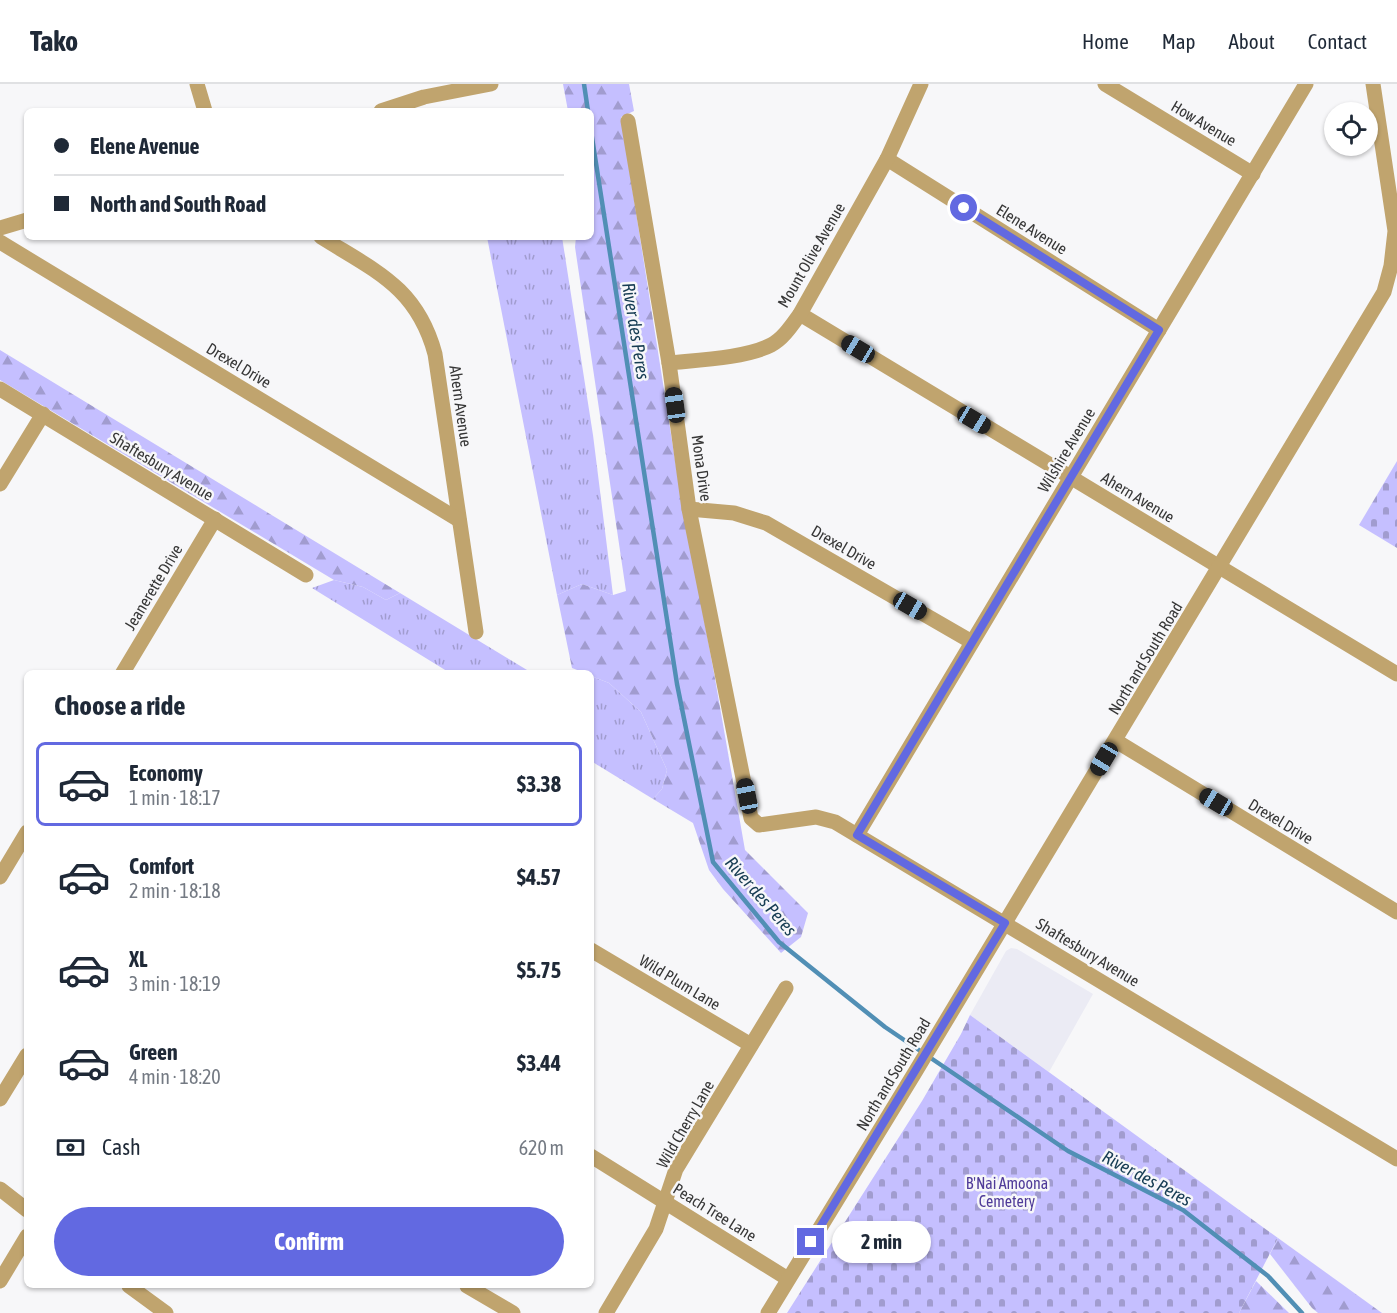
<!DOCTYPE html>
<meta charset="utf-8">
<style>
body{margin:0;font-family:"Asap Condensed",sans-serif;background:#f2f2f3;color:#1f2937;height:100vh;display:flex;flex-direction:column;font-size:22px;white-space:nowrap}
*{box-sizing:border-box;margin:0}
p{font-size:20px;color:#747a83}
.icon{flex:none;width:33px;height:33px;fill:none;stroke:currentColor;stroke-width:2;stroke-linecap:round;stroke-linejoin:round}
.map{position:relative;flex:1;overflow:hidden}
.details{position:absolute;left:24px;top:586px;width:570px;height:618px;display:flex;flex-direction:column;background:#fff;border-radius:9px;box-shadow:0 2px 4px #0004}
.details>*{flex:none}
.banner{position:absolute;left:24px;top:24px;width:570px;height:132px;border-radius:9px;box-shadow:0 2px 4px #0004;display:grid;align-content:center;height:132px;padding:0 30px;background:#fff}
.controls{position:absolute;left:1324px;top:18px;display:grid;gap:12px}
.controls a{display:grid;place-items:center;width:54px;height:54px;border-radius:50%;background:#fff;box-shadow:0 2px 4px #0004;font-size:30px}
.end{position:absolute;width:27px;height:27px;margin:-14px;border:8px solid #6269e1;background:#fff;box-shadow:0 0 0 3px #fff}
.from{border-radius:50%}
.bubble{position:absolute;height:42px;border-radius:21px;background:#fff;box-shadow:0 2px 4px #0004;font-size:20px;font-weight:700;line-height:42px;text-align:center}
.car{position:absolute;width:18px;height:36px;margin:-18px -9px;border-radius:8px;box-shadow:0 0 4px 2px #0007;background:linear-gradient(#222 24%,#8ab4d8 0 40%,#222 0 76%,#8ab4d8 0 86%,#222 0)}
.banner b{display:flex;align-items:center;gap:21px;height:57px;font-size:22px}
.banner b+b{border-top:2px solid #e0e1e3}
.banner i{width:15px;height:15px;background:#1f2937}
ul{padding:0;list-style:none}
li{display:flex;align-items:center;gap:18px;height:84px;margin:0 12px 9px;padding:0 18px;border:3px solid transparent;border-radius:9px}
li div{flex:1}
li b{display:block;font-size:22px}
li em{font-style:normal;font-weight:700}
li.active{border-color:#6269e1}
li>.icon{width:54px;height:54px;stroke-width:1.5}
h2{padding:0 30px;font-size:27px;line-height:72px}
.pay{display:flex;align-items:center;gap:15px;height:66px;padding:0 30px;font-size:22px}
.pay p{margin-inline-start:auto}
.primary-button{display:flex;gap:12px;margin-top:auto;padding:12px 30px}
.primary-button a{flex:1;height:69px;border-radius:36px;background:#6269e1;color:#fff;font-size:24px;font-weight:700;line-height:69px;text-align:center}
header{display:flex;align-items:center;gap:36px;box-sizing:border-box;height:84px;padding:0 30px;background:#fff;border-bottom:2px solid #e0e1e3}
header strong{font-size:28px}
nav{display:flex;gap:33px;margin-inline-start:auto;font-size:21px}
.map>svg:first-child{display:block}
.built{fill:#ebebf4}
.grass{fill:url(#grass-tufts)}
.forest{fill:url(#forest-firs)}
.cemetery{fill:url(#cemetery-stones)}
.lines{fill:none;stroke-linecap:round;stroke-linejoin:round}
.stream{stroke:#518fb5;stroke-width:4.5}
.minor{stroke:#c0a46e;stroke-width:15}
.route{stroke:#6269e1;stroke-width:8}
.labels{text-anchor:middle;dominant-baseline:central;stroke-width:5;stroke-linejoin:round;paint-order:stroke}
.street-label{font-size:16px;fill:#373737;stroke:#f7f7f9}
.park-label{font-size:16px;fill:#4f3b99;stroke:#f7f7f9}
.water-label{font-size:18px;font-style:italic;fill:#163c53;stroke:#f7f7f9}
</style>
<header>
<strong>Tako</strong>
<nav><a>Home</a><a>Map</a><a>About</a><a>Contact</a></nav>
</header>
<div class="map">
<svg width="1397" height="1229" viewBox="0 0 1397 1229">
<defs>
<pattern id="grass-tufts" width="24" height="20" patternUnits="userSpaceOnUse" patternTransform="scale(1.5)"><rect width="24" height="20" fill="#c5bfff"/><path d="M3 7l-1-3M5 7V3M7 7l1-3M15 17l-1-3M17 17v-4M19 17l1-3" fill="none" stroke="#a19ccf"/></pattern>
<pattern id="forest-firs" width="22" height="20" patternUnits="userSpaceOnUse" patternTransform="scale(1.5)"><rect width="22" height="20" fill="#c5bfff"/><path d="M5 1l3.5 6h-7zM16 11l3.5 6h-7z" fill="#a19ccf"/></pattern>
<pattern id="cemetery-stones" width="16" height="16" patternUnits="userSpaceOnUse" patternTransform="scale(1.5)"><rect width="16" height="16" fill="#c5bfff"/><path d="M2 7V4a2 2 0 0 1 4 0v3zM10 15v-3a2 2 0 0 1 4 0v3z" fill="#a19ccf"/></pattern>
</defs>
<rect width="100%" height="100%" fill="#f7f7f9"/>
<path class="built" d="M1011,864l6,1 76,45 -44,78 -79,-57 36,-64z"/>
<g class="grass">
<path d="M487,153h75l31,198 20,160 -31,-11 -25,11z"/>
<path d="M334,496l29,7 23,13 14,-7 132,80h-82l-138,-85z"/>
<path d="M591,592l18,7 32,29 26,58 -5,19 -9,10 -62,-38z"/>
</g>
<g class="forest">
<path d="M563,0h66l5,27 -13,6 58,368 35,188 31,177 63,63 -7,24 -20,16 -58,-64 -14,-19 -16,-47 -40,-24 9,-10 5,-19 -26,-58 -32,-29 -18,-7v-2l-6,-1 -13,-5 -15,-73 25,-11 31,11 13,-4 -51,-344 1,-10h15v-126h-23z"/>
<path d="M0,266l400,243 -14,7 -23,-13 -29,-7 -334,-200z"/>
<path d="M1278,1154l104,75h-64l-6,-5 -42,-54z"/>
<path d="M1256,1197l33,32h-50z"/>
</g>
<g class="cemetery">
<path d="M1397,377v87l-38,-23z"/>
<path d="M970,931l308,223 -39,75h-452l135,-212 39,-67z"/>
</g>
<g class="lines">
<g class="stream">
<path d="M584,0l4,27"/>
<path d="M591,47l86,553 36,178 66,80 106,85 183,124 115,59 85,66 34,37"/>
</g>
<g class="minor">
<path d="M197,0l8,27"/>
<path d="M1105,0l148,90"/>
<path d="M381,27l43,-14 67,-13"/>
<path d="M628,37l41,242 20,146 62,309 8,7 57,-8 19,5 562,337"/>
<path d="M887,75l272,171"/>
<path d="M0,144l27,-8"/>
<path d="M321,153c54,34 96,50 114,117l41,278"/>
<path d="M0,158l459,278"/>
<path d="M800,230l597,360"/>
<path d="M669,279c29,-3 77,-5 102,-18 12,-6 21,-20 29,-31l87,-155 34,-75"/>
<path d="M0,305l306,186"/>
<path d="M0,400l43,-70"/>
<path d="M689,425l45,4 32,10 206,119"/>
<path d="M122,590l93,-155"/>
<path d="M1116,657l281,171"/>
<path d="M857,751l449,-751"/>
<path d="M0,793l27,-45"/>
<path d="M591,866l160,95"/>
<path d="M0,1015l27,-44"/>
<path d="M591,1072l197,123"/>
<path d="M0,1105l27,21"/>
<path d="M0,1197l27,-45"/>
<path d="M129,1202l37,27"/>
<path d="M467,1202l46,27"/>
<path d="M606,1229l50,-84 20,-60 110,-181"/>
<path d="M768,1229l146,-239 470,-782 7,-26 4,-35 -22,-147"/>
</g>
</g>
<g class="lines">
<path class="route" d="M811,1158l194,-319 -148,-88 302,-505 -195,-122"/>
</g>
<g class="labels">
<g class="street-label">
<text transform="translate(1204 39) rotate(31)">How Avenue</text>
<text transform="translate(1032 145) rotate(32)">Elene Avenue</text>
<text transform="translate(811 171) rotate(-60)">Mount Olive Avenue</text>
<text transform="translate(239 281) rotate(31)">Drexel Drive</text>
<text transform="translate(461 322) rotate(82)">Ahern Avenue</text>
<text transform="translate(1066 366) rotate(-59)">Wilshire Avenue</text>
<text transform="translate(162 382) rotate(31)">Shaftesbury Avenue</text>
<text transform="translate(702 384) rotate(82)">Mona Drive</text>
<text transform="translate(1138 413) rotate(31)">Ahern Avenue</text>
<text transform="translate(844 463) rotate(30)">Drexel Drive</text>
<text transform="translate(153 503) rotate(-59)">Jeanerette Drive</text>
<text transform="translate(1145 574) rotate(-59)">North and South Road</text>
<text transform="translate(1281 737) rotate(31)">Drexel Drive</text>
<text transform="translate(1088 868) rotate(31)">Shaftesbury Avenue</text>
<text transform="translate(680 898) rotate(31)">Wild Plum Lane</text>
<text transform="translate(893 990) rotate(-59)">North and South Road</text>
<text transform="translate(685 1040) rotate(-60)">Wild Cherry Lane</text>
<text transform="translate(715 1128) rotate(32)">Peach Tree Lane</text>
</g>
<g class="park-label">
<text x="1007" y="1099">B'Nai Amoona<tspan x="1007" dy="18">Cemetery</tspan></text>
</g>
<g class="water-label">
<text transform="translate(636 247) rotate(81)">River des Peres</text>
<text transform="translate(761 812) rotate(49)">River des Peres</text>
<text transform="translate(1147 1094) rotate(28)">River des Peres</text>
</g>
</g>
</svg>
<div class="controls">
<a><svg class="icon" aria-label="locate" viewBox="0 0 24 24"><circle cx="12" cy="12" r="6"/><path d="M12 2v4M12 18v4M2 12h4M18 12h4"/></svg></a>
</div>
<i class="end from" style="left:964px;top:124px"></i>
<i class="end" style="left:811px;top:1158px"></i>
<div class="bubble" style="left:832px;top:1137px;width:99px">2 min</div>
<i class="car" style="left:858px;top:265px;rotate:301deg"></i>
<i class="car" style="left:675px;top:321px;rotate:352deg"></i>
<i class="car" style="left:974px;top:336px;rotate:121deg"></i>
<i class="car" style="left:910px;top:522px;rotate:120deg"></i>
<i class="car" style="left:1104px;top:675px;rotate:211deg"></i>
<i class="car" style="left:747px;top:712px;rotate:349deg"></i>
<i class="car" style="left:1216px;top:718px;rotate:301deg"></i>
<div class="banner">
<b><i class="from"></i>Elene Avenue</b>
<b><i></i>North and South Road</b>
</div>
<section class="details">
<h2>Choose a ride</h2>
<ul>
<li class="active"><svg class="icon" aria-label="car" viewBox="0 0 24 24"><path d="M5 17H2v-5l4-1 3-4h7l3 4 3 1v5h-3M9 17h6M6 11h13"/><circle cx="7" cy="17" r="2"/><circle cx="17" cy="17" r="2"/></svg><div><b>Economy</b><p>1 min · 18:17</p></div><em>$3.38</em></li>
<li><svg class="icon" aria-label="car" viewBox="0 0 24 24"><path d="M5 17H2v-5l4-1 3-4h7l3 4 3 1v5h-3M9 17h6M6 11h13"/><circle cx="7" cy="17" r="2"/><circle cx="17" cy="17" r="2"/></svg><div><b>Comfort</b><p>2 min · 18:18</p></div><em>$4.57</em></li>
<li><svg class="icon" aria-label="car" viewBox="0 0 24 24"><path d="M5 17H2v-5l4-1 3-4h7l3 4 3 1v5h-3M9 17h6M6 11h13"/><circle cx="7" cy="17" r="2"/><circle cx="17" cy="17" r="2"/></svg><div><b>XL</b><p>3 min · 18:19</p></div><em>$5.75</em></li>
<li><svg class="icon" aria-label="car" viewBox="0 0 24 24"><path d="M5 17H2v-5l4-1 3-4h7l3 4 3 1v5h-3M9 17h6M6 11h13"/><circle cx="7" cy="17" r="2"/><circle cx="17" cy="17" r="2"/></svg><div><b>Green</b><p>4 min · 18:20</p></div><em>$3.44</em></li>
</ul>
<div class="pay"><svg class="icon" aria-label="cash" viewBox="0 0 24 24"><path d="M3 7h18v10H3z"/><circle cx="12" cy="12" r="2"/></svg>Cash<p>620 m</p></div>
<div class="primary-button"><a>Confirm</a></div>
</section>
</div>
